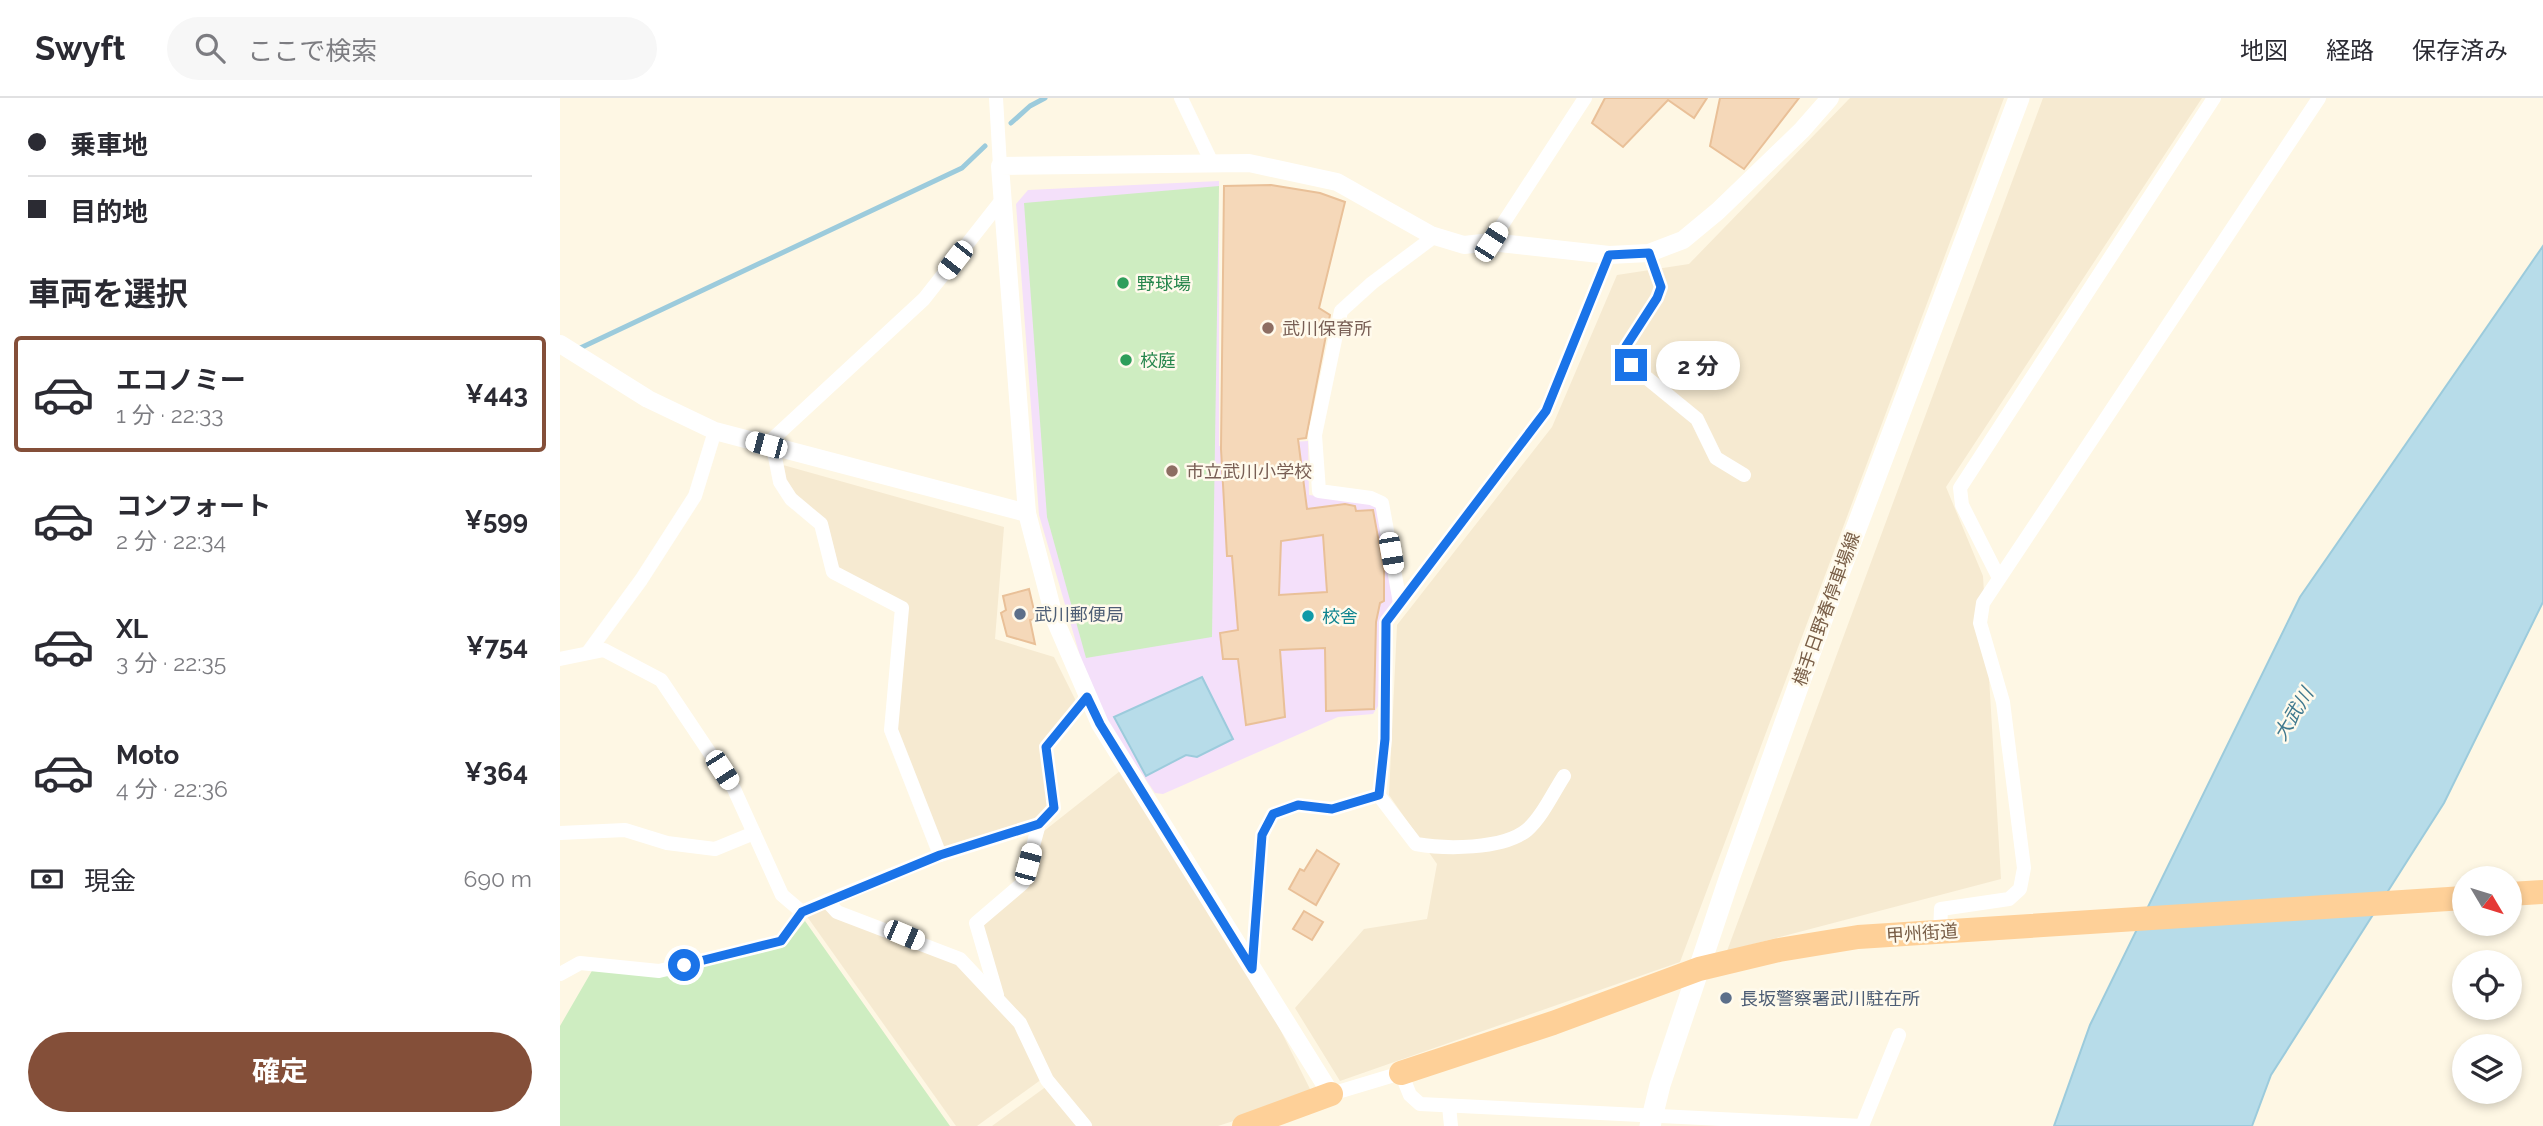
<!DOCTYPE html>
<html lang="ja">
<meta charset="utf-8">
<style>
body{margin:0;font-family:Raleway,"Noto Sans JP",sans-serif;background:#f7f7f7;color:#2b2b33;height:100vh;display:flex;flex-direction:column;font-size:26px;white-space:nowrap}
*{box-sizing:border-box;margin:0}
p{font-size:23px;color:#7c7c81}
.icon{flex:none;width:38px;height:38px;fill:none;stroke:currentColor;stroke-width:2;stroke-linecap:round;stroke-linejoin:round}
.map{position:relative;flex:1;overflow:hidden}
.details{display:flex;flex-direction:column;background:#fff;width:560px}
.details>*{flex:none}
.hud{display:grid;align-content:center;height:154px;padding:0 28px;background:#fff}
.needle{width:46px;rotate:128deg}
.tools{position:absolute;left:1892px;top:768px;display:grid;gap:14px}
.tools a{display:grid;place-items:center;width:70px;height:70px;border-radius:50%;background:#fff;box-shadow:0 4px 10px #0003;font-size:35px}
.end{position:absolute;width:32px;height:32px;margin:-16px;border:9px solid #1a73e8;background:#fff;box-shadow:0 0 0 4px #fff}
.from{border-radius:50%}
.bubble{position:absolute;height:49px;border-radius:24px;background:#fff;box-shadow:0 4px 10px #0003;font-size:23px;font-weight:700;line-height:49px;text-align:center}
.car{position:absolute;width:21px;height:42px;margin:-21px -10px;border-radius:9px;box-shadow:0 0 5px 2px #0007;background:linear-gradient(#fff 24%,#345 0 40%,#fff 0 76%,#345 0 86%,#fff 0)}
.hud b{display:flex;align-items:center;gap:24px;height:66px;font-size:26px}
.hud b+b{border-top:2px solid #e1e1e2}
.hud i{width:18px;height:18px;background:#2b2b33}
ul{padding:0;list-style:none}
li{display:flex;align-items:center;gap:21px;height:116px;margin:0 14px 10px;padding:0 14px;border:4px solid transparent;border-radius:7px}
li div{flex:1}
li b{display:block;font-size:26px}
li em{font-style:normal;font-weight:700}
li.on{border-color:#844f39}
li>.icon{width:63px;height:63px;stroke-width:1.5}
h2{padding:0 28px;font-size:32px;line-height:84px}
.pay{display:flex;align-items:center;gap:18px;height:77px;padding:0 28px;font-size:26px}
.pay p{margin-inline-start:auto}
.cta{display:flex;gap:14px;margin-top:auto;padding:14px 28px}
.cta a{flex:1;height:80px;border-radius:42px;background:#844f39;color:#fff;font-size:28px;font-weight:700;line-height:80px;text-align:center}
header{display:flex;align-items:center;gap:42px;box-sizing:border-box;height:98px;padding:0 35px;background:#fff;border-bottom:2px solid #e1e1e2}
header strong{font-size:33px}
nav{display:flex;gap:38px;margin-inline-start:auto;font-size:24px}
.search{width:490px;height:63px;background:#f7f7f7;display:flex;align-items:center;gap:18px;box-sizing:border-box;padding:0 24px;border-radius:38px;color:#7c7c81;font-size:26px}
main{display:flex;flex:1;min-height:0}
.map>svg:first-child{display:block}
.residential{fill:#f6ead1}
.education{fill:#f4e0fa}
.green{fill:#ceedc1}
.water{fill:#b7dce9;stroke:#9ccbdc;stroke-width:2}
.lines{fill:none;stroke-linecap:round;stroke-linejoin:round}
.stream{stroke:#9ccbdc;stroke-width:5}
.building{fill:#f5d8b9;stroke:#e9c098;stroke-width:2;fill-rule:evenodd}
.minor{stroke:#fff;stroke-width:14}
.tertiary{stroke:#fff;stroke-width:18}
.secondary{stroke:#fff;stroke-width:21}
.trunk{stroke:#fed098;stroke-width:24}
.route{stroke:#1a73e8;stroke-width:9}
.leisure-dot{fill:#2e9e5b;stroke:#fffaec;stroke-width:2.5}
.education-dot{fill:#8d6e63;stroke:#fffaec;stroke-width:2.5}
.service-dot{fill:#5c6f8a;stroke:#fffaec;stroke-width:2.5}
.culture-dot{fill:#0f9aa8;stroke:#fffaec;stroke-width:2.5}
.labels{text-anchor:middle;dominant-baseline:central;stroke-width:5;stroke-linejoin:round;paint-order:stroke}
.leisure-label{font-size:18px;fill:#27864d;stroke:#fffaec;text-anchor:start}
.education-label{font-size:18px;fill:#785e54;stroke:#fffaec;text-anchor:start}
.street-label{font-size:18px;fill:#795e47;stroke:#fffaec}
.service-label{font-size:18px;fill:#4e5e75;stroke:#fffaec;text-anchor:start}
.culture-label{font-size:18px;fill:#0d838f;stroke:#fffaec;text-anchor:start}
.water-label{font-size:19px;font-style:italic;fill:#3f788e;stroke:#fffaec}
</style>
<header>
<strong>Swyft</strong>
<div class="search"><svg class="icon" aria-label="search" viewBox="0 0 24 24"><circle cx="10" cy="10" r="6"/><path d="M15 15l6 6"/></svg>ここで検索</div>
<nav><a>地図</a><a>経路</a><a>保存済み</a></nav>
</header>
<main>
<section class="details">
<div class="hud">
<b><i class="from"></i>乗車地</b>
<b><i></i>目的地</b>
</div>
<h2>車両を選択</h2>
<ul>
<li class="on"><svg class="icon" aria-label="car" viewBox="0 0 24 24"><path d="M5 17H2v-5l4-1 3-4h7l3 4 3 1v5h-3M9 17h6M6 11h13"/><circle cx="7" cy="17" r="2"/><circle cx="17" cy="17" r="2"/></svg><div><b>エコノミー</b><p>1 分 · 22:33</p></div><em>¥443</em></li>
<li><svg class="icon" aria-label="car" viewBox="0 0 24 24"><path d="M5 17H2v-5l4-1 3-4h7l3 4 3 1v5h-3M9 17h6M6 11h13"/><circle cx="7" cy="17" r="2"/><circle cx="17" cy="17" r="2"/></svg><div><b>コンフォート</b><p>2 分 · 22:34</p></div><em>¥599</em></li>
<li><svg class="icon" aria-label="car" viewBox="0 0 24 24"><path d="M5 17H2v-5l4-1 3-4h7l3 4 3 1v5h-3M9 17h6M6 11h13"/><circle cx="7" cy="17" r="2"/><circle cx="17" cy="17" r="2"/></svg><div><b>XL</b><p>3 分 · 22:35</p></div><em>¥754</em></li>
<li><svg class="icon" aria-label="car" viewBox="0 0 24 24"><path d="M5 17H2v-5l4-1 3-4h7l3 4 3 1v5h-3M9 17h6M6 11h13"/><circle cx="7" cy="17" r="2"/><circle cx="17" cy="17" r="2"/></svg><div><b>Moto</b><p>4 分 · 22:36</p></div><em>¥364</em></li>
</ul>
<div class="pay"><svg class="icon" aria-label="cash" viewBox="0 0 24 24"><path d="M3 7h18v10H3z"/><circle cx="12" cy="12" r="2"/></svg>現金<p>690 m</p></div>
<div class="cta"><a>確定</a></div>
</section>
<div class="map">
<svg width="1983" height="1028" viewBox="0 0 1983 1028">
<rect width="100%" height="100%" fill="#fef7e4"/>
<g class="residential">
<path d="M1290,0h154l-324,864 -340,119 -45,-73 69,-79 63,-10 10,-55 -48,-69 8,-170 155,-198 65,-152 72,-11z"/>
<path d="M1483,0h159l-256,389 37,89 18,303 -274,72z"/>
<path d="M223,367l221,62 -9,112 59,18 22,44 -35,46 8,61 -13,11 -93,31 -47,-118 9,-126 -68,-37 -11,-46 -32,-27 -10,-17z"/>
<path d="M560,673l148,234 45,90 -95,31h-129l-38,-48 -49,-83 -19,-69 42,-39 19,-56z"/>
<path d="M266,808l133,57 57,63 26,53 -65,47h-21l-150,-211z"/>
<path d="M487,988l32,40h-87z"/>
</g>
<path class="education" d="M659,83v265l89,-5 1,54 63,7 7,5 17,94 -13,15 -5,90 -5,8 -35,3 -175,77 -8,-1 -48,-71 -25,-59 -43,-148 -23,-311 12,-14z"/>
<g class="green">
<path d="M659,88l-7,451 -126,21 -39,-141 -23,-314z"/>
<path d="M245,823l145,205h-390v-100l33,-57 64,8 128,-31z"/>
</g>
<g class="water">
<path d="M1983,148v356l-99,201 -173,272 -19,51h-198l36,-101 210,-428z"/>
<path d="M642,579l31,62 -36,18 -11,-2 -40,21 -32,-59z"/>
</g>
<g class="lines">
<g class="stream">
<path d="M451,25l19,-17 15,-8"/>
<path d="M16,252l386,-182 23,-22"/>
</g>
</g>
<g class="building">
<path d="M1045,0h102l-13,20 -26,-18 -45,47 -31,-24z"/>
<path d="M1160,0h79l-55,71 -34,-23z"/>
<path d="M711,87l49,8 25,9 -26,106 11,7 -24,123 -8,1 9,70 38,-5 10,2 1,5 17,-1 11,60v31l-4,2 -4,19 -2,87 -48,2 -1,-63 -45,2 5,67 -39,8 -8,-66h-15l-3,-26 18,-3 -6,-74h-5l-6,-107 3,-263zM763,437l4,57 -48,3 2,-54z"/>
<path d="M469,491l7,30 -6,1 5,24 -28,-8 -6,-23 5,-3 -3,-14z"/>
<path d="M757,752l22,14 -23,41 -27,-16 11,-20 4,2z"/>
<path d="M744,813l19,11 -11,18 -19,-11z"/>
</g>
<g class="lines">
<g class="minor">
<path d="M436,0l4,68"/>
<path d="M621,0l31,65"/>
<path d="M931,144l94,-144"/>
<path d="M1089,155l12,34 -4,11 -31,48 5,19 66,54 19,39 28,17"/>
<path d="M206,347l158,-146 77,-98"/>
<path d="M213,349l7,35 11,17 30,25 12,48 69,36 -11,122 49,125"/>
<path d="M1439,480l-37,-73 -2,-17 254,-390"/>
<path d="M840,505l-18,-100 -11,-5 -52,-7 -4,-56 26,-124 31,-28 63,-47"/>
<path d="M29,553l52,-71 54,-84 20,-65"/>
<path d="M0,561l44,-9 57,30 73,109 48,106 20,17 25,-11 10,11 123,47 60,64 27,57 38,46"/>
<path d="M820,699l36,47c28,5 87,6 111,-14 15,-13 26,-37 37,-54"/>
<path d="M0,735l65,-3 42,13 48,6 39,-16"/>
<path d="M267,803l113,-46 99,-31"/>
<path d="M1380,834l1,-23 68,-10 11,-10 4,-21 -21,-166 -23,-79 3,-20 336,-505"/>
<path d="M692,871l10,-134 11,-21 25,-9 34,4 47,-14 6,-56 1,-117 160,-211 63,-156"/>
<path d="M0,876l20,-11 79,8 122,-30 21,-29"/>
<path d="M437,897l-21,-72 47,-40 16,-59 15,-16 -8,-61 41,-50"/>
<path d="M771,996l70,-21 9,22 10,9 442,22 37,-91"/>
<path d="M889,1008l2,20"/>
</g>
<g class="tertiary">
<path d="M0,246l88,55 67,32 312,82"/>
<path d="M771,996l-231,-370 -45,-104 -28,-107 -27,-347 249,-3 88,19 94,53 33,10 27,-3 118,13 40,-2 34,-13 35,-29 84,-81 28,-32"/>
</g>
<path class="secondary" d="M1090,1028l10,-41 70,-209 101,-281 188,-497"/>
<g class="trunk">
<path d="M1950,796l33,-2"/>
<path d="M841,975l152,-50 146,-54 80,-19 79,-13 606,-39"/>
<path d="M684,1028l87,-32"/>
</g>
</g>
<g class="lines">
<path class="route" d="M124,867l97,-24 21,-29 138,-57 99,-31 15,-16 -8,-61 41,-50 13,27 152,245 10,-134 11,-21 25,-9 34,4 47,-14 6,-56 1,-117 160,-211 63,-156 40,-2 12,34 -4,11 -31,48 5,19"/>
</g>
<g class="leisure-dot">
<circle cx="563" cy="185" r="7"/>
<circle cx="566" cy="262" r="7"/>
</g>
<g class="education-dot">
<circle cx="708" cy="230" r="7"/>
<circle cx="612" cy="373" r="7"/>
</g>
<g class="service-dot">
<circle cx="460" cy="516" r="7"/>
<circle cx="1166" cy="900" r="7"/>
</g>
<circle class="culture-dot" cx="748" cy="518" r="7"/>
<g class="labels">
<g class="leisure-label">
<text x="577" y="185">野球場</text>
<text x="580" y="262">校庭</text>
</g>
<g class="education-label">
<text x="722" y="230">武川保育所</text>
<text x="626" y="373">市立武川小学校</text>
</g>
<g class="street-label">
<text transform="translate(1266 511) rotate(-70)">横手日野春停車場線</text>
<text transform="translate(1362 835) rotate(-4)">甲州街道</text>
</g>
<g class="service-label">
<text x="474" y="516">武川郵便局</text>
<text x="1180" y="900">長坂警察署武川駐在所</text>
</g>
<g class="culture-label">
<text x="762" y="518">校舎</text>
</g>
<g class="water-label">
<text transform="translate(1733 616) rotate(-59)">大武川</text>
</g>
</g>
</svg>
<div class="tools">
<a><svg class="needle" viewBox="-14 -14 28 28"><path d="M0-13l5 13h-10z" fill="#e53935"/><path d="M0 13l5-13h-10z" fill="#7c7c81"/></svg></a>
<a><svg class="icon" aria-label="locate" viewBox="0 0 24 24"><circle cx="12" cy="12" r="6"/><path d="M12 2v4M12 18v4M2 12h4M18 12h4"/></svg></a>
<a><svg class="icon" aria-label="layers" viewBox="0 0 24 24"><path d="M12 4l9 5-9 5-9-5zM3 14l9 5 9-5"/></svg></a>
</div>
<i class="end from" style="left:124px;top:867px"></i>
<i class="end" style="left:1071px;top:267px"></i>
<div class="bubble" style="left:1096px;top:243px;width:84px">2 分</div>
<i class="car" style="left:931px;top:144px;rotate:33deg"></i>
<i class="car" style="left:395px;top:162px;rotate:218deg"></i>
<i class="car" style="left:206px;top:347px;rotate:285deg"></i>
<i class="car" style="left:831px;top:455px;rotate:170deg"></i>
<i class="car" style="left:162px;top:672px;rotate:147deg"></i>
<i class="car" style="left:468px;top:766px;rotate:15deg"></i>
<i class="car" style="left:344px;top:837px;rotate:113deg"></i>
</div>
</main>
